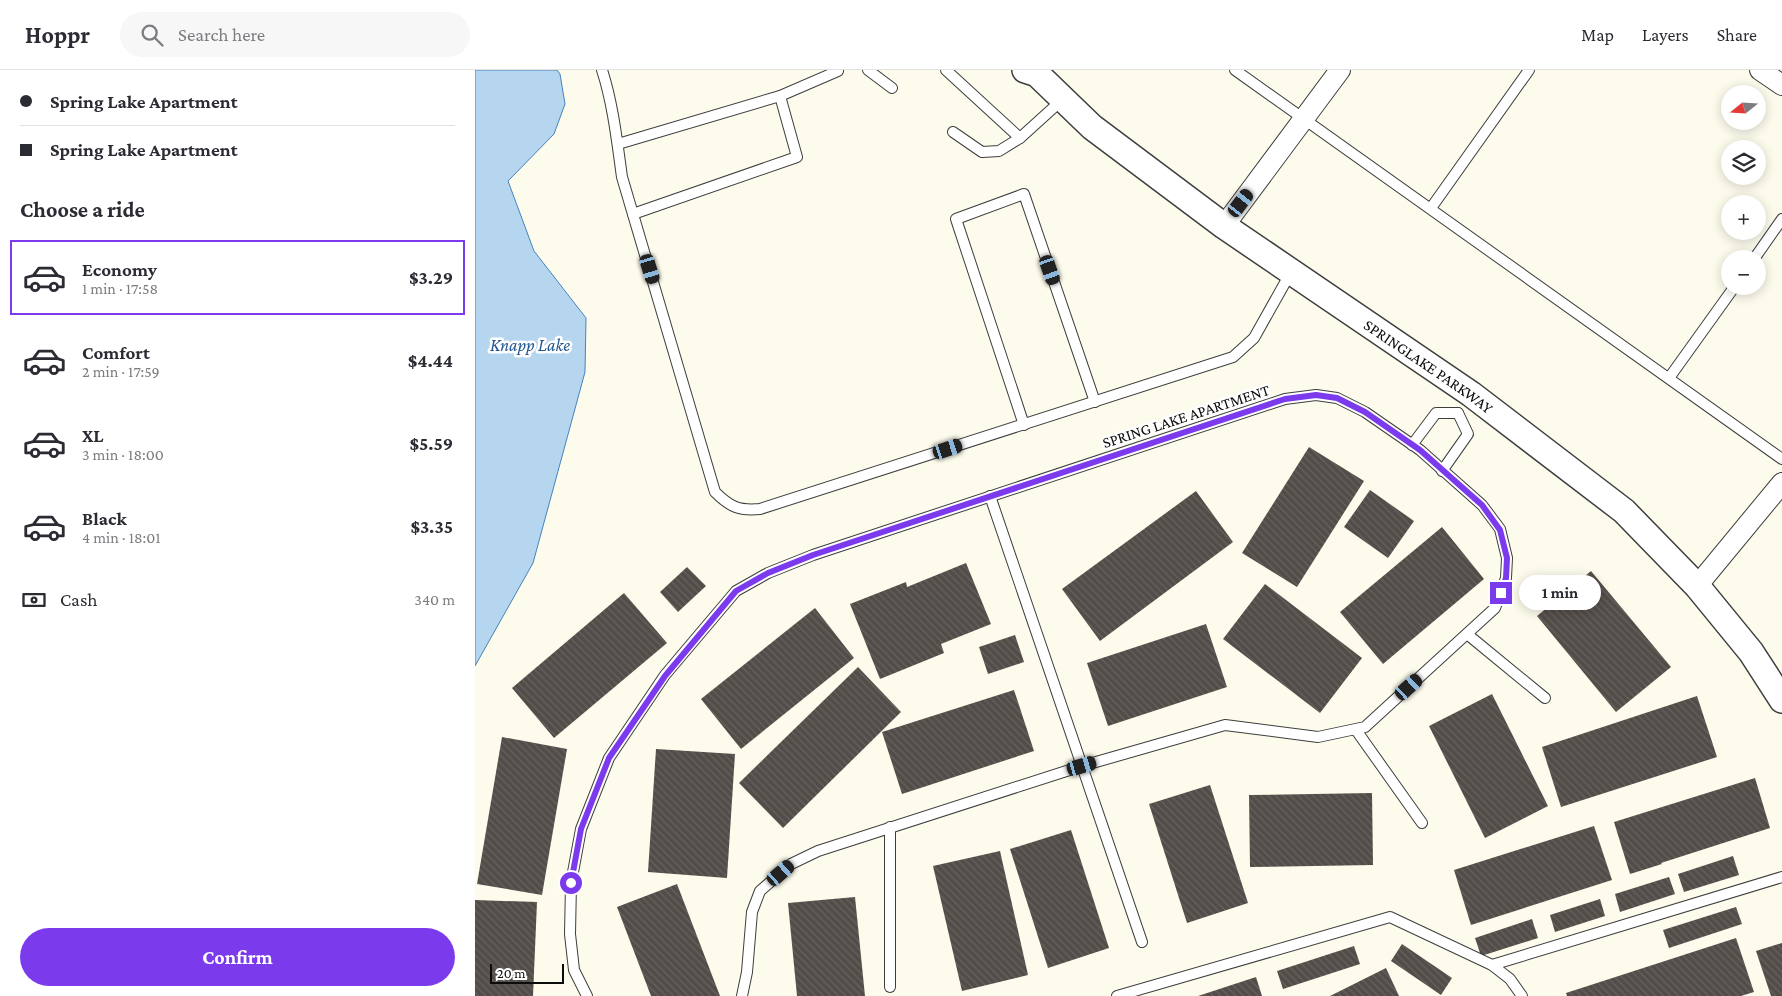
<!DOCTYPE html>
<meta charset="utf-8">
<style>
body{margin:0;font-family:"Crimson Pro",serif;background:#f7f7f7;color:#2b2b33;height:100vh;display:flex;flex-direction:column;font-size:19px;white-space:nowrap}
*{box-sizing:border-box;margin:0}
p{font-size:16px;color:#7c7c81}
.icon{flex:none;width:28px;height:28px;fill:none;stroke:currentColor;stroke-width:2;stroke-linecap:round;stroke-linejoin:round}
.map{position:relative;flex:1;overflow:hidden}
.drawer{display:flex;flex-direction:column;background:#fff;width:475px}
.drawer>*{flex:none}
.top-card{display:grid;align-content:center;height:110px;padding:0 20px;background:#fff}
.needle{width:32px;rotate:252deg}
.tools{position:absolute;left:1246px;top:15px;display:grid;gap:10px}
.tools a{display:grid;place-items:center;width:45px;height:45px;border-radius:50%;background:#fff;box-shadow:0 2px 12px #0003;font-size:25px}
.scale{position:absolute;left:15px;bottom:12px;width:74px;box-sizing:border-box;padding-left:5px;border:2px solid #0b0b0b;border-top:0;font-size:14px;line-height:18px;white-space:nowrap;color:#0b0b0b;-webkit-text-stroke:4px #fff;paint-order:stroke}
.end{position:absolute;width:22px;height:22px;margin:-11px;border:6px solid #7c3aed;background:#fff;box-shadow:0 0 0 2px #fff}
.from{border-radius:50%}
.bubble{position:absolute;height:35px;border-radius:18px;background:#fff;box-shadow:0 2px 12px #0003;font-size:16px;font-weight:700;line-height:35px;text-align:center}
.car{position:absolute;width:15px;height:30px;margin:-15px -8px;border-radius:6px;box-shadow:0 0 4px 1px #0007;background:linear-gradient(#222 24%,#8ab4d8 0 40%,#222 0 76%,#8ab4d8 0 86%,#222 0)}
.top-card b{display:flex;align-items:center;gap:18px;height:48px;font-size:19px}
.top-card b+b{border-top:1px solid #e1e1e2}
.top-card i{width:12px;height:12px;background:#2b2b33}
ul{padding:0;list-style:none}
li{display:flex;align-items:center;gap:15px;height:75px;margin:0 10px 8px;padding:0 10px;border:2px solid transparent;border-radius:0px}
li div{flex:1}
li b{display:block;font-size:19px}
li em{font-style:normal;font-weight:700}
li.selected{border-color:#7c3aed}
li>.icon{width:45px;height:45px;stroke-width:1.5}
h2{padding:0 20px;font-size:22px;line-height:60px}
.pay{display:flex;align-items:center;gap:12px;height:55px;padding:0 20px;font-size:19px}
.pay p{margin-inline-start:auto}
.action{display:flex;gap:10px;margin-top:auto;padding:10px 20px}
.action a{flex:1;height:58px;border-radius:30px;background:#7c3aed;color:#fff;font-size:20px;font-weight:700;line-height:58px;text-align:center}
header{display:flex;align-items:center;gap:30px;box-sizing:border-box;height:70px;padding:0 25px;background:#fff;border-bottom:1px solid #e1e1e2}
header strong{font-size:24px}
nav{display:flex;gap:28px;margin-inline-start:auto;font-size:18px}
.search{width:350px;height:45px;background:#f7f7f7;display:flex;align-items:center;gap:12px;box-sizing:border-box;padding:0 18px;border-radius:28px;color:#7c7c81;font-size:19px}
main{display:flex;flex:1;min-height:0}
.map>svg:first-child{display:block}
.water{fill:#b6d5ee;stroke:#4584bd}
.building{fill:url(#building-back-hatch)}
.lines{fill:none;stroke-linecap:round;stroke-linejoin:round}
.service-casing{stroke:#3e3e3e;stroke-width:12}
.minor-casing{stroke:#3e3e3e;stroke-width:22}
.tertiary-casing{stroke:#3e3e3e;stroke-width:28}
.service{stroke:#fff;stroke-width:10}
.minor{stroke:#fff;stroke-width:20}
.tertiary{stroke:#fff;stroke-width:25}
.route{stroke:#7c3aed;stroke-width:6}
.labels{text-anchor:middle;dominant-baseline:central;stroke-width:5;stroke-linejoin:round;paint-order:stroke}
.street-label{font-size:16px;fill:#0b0b0b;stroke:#fff}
.water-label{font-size:18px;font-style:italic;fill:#24588e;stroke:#fff}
</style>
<header>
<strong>Hoppr</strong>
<div class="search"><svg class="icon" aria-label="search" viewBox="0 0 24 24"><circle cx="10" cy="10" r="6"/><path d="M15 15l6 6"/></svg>Search here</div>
<nav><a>Map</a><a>Layers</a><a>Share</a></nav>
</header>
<main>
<section class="drawer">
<div class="top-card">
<b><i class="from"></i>Spring Lake Apartment</b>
<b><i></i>Spring Lake Apartment</b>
</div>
<h2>Choose a ride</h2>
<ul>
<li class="selected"><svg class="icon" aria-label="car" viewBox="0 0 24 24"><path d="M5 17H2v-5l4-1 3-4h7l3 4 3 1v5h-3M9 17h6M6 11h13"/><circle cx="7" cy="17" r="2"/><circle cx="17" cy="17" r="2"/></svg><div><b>Economy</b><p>1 min · 17:58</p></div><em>$3.29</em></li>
<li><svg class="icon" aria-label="car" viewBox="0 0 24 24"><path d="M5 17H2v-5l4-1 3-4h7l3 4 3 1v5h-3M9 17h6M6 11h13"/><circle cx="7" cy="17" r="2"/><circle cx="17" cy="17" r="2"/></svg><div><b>Comfort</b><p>2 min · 17:59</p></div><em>$4.44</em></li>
<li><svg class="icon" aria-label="car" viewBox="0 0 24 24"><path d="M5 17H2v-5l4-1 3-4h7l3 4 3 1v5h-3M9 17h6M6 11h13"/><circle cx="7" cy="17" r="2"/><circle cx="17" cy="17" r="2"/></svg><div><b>XL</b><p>3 min · 18:00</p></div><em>$5.59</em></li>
<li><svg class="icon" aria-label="car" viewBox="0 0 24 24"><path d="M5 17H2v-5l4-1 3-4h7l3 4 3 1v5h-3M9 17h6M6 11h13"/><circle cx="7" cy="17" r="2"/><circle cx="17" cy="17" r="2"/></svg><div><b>Black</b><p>4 min · 18:01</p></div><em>$3.35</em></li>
</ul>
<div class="pay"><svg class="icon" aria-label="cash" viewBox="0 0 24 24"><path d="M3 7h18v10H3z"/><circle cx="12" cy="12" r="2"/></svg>Cash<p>340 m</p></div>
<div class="action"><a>Confirm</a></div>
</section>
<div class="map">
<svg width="1307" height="926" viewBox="0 0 1307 926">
<defs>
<pattern id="building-back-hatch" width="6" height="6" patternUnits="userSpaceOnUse" patternTransform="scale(1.25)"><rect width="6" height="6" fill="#534d49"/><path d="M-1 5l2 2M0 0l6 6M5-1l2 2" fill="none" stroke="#67625f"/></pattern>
</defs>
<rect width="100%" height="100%" fill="#fdfbec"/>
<path class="water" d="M0,0h82l3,4 5,30 -11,30 -46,47 26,70 52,67 -1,54 -52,191 -58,103z"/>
<g class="building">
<path d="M834,377l55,34 -67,106 -55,-34z"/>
<path d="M895,420l44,31 -26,37 -44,-31z"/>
<path d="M721,421l37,51 -133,99 -38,-52z"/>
<path d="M967,457l42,52 -101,85 -43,-52z"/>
<path d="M491,493l25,61 -50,20 3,9 -64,26 -30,-75 56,-22 1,5z"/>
<path d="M212,497l19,19 -28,26 -18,-20z"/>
<path d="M1116,501l80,96 -55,45 -79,-96z"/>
<path d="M790,514l97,74 -42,55 -97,-74z"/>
<path d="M149,523l43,50 -113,95 -42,-50z"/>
<path d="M340,538l39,50 -113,91 -40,-50z"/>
<path d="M731,554l21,63 -119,39 -21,-63z"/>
<path d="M540,565l9,27 -36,12 -9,-27z"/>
<path d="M383,597l43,45 -118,116 -44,-45z"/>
<path d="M539,620l20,61 -132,43 -20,-62z"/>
<path d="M1017,624l56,112 -63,32 -56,-112z"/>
<path d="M1222,626l20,61 -156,50 -19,-60z"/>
<path d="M27,667l65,12 -25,146 -65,-11z"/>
<path d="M181,679l79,5 -8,124 -79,-6z"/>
<path d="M1280,708l15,50 -109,35 1,1 -32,10 -16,-52z"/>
<path d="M735,715l38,118 -61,20 -38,-119z"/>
<path d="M897,723l1,72 -123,2 -1,-72z"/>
<path d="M1119,756l18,54 -141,45 -17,-55z"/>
<path d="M596,760l38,118 -61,20 -38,-119z"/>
<path d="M525,781l28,124 -66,16 -29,-125z"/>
<path d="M1258,786l6,19 -55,17 -6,-18z"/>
<path d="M1194,807l6,17 -55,18 -5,-18z"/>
<path d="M202,814l43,112h-69l-34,-89z"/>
<path d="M380,827l10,99h-68l-9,-93z"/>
<path d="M1125,829l5,17 -50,16 -5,-17z"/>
<path d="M0,830l62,2 -4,94h-58z"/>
<path d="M1261,837l6,17 -73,24 -6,-18z"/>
<path d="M1057,849l6,19 -57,18 -6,-18z"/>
<path d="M1261,868l18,54 -13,4h-174l-1,-3z"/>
<path d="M1307,873v53h-11l-15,-45z"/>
<path d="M927,874l50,34 -11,17 -50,-34z"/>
<path d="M879,876l6,18 -77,25 -6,-18z"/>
<path d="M911,898l13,28h-69z"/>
<path d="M781,907l6,19h-64z"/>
</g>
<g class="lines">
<g class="service-casing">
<g id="service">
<path d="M127,0c11,34 15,71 20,107l93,315c15,15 24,19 45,17l473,-152 21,-19 37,-66"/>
<path d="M393,0l24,18"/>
<path d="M471,0l74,68 43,-39"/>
<path d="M760,0l547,389"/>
<path d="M305,26l58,-25"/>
<path d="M478,62l29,20 17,-1 21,-13"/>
<path d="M143,74l162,-48 17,61 -164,57"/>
<path d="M956,138l98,-138"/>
<path d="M1279,189l28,-40"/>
<path d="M1194,308l66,-92"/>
<path d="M549,355l-68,-206 68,-25 71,208"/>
<path d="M937,375l24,-32h22"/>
<path d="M967,401l26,-37 -10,-21"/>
<path d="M515,426l152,446"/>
<path d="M992,564l78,64"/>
<path d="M881,660l66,93"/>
<path d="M415,757v160"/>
<path d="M1017,895l290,-88"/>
<path d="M112,926l-13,-26 -4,-36 1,-51 10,-54 28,-71 56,-83 71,-84 32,-18 45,-18 472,-156 31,-4 21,3 28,14 55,38 62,55 18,24 7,29 -1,20 -11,30 -130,119 -47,10 -93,-12 -143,41 -264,85 -27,13 -31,27 -8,21 -5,60 -5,24"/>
<path d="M642,926l273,-79 102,48 18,14 12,17"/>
</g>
</g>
<g class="minor-casing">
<g id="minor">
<path d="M1285,0l22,15"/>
<path d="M749,156l116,-156"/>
<path d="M1222,516l85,-103"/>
</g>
</g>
<g class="tertiary-casing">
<g id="tertiary">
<path id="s1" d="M550,0l12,4 55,53 132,99 247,168 153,117 73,75 54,66 31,48"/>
</g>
</g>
<use href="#service" class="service"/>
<use href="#minor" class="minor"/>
<use href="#tertiary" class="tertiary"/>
</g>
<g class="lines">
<path class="route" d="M96,813l10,-54 28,-71 56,-82 71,-85 32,-18 45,-18 472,-156 31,-4 21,3 28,14 55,38 62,55 18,25 7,28 -1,20 -5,15"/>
</g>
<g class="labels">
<g class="street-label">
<text stroke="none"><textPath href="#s1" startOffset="502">SPRINGLAKE PARKWAY</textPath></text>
<text transform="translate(711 346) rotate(-18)">SPRING LAKE APARTMENT</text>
</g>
<g class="water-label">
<text x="55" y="275">Knapp Lake</text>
</g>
</g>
</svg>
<div class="tools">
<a><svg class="needle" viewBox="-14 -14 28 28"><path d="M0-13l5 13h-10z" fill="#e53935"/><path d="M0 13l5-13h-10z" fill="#7c7c81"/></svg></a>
<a><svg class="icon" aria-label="layers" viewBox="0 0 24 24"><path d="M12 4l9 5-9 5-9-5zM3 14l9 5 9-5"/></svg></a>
<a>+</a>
<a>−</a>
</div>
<div class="scale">20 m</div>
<i class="end from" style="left:96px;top:813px"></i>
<i class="end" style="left:1026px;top:523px"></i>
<div class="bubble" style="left:1044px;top:505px;width:82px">1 min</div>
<i class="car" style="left:766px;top:133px;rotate:37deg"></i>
<i class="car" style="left:175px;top:199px;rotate:163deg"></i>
<i class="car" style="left:575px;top:200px;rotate:161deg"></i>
<i class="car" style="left:473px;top:379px;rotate:72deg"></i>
<i class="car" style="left:934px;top:617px;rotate:48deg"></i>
<i class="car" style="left:607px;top:696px;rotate:74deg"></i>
<i class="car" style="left:306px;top:803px;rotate:49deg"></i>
</div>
</main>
